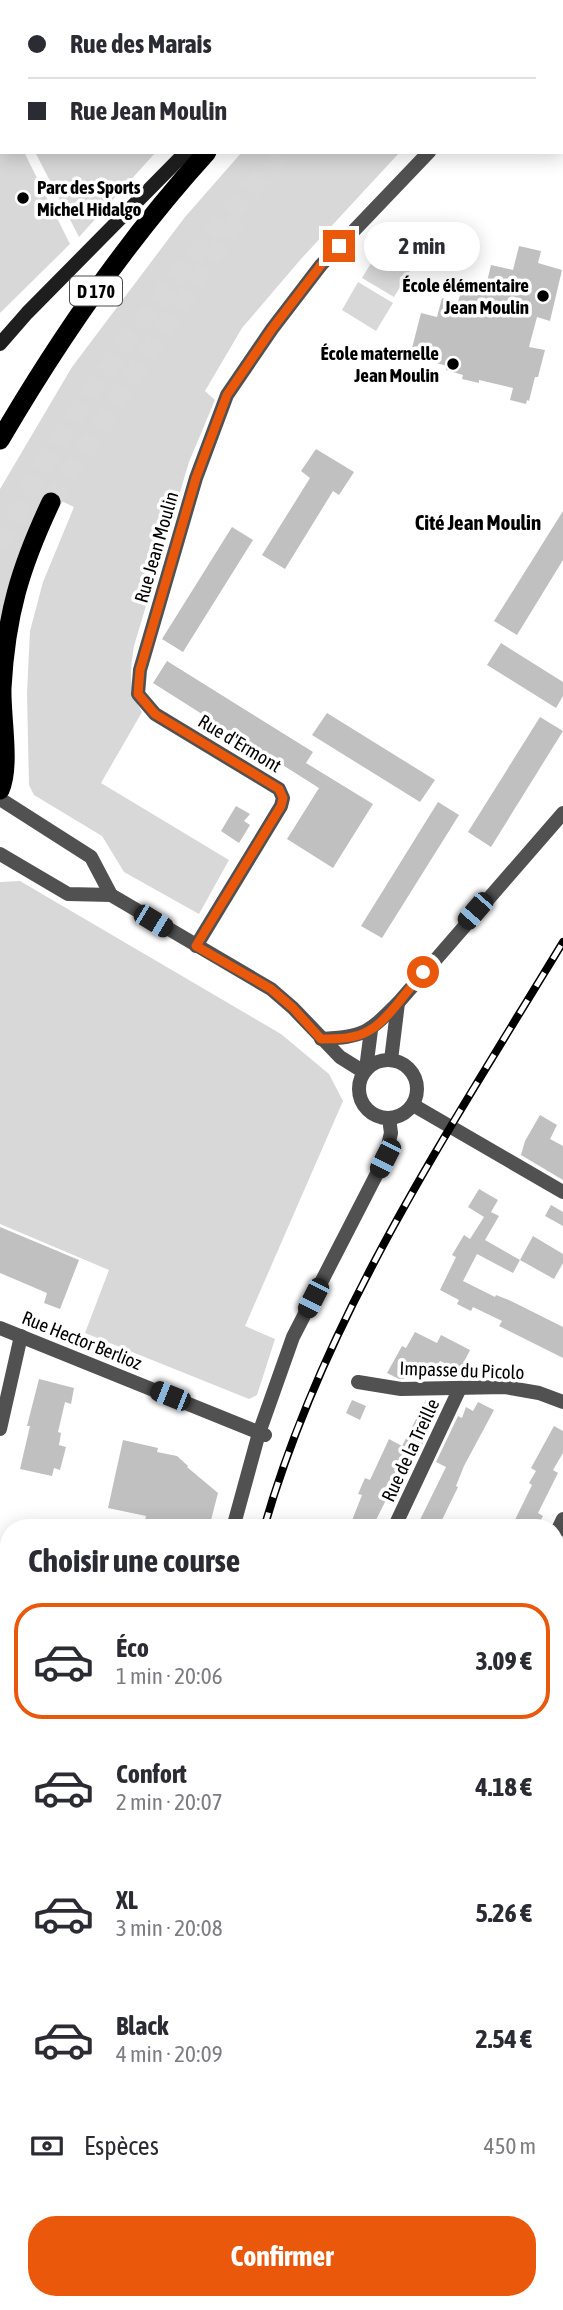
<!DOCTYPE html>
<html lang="fr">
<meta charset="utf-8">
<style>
body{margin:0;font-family:"Asap Condensed",sans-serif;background:#f7f7f7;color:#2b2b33;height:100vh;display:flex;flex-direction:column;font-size:26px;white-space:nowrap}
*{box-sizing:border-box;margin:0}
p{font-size:23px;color:#7c7c81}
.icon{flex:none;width:38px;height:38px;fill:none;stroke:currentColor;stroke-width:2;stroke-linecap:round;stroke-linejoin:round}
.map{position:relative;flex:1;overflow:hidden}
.side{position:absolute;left:0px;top:1519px;width:564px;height:791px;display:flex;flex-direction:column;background:#fff;border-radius:28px 28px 0 0;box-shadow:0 4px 18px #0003}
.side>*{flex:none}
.top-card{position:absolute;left:0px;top:0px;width:564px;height:154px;box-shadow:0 4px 18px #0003;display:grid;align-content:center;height:154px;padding:0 28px;background:#fff}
.end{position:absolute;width:32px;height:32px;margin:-16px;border:9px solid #ea580c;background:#fff;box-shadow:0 0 0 4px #fff}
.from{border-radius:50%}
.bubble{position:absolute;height:49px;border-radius:24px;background:#fff;box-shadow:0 4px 18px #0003;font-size:23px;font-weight:700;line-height:49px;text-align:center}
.car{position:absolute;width:21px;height:42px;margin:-21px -10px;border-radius:9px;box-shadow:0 0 5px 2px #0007;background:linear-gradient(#222 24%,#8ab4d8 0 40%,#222 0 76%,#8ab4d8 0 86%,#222 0)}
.top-card b{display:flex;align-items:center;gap:24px;height:66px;font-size:26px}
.top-card b+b{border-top:2px solid #e1e1e2}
.top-card i{width:18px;height:18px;background:#2b2b33}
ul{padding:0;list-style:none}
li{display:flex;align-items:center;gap:21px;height:116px;margin:0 14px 10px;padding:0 14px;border:4px solid transparent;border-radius:28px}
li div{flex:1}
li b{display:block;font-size:26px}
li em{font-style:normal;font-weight:700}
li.current{border-color:#ea580c}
li>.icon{width:63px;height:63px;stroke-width:1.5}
h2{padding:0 28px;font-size:32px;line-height:84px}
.pay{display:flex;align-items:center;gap:18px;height:77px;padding:0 28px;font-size:26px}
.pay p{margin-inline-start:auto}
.button{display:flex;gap:14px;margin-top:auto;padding:14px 28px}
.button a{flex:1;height:80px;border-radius:28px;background:#ea580c;color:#fff;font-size:28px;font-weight:700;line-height:80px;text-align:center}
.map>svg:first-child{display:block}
.green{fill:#d8d8d8}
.building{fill:#c0c0c0}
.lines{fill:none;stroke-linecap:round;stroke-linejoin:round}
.trunk-tunnel{stroke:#d9d9d9;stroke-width:19;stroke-dasharray:19 10;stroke-linecap:butt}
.minor{stroke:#515151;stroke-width:14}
.tertiary{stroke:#515151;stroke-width:14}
.secondary{stroke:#1e1e1e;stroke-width:14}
.trunk{stroke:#000;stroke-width:19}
.rail-casing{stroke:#000;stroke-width:8}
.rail{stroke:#fff;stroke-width:5;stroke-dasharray:16;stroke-linecap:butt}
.route{stroke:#ea580c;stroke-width:9}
.poi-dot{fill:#000;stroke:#fff;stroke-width:2.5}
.labels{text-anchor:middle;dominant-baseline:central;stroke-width:7;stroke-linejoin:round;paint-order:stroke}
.shield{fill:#fff;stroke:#4c4c4c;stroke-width:2}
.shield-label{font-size:18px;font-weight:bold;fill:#000}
.poi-label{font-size:19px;font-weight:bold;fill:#000;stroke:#fff;text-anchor:end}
.street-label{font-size:19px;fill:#000;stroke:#fff}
.neighbourhood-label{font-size:21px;font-weight:bold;fill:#000;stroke:#fff}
</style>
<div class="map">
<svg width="563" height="2310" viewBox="0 0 563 2310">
<rect width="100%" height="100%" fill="#fff"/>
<g class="green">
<path d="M0,0h301l-299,2v85z"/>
<path d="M394,0h169v13l-1,-11h-170z"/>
<path d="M0,104l2,48h22l46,92 -70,69z"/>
<path d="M35,152h121l-77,85z"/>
<path d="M242,152h158l-99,107 -59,69 -37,63 10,9 -26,62 -55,184c-4,25 -6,43 8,66l-41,71 128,77 -30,54 -75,-42 -22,-36 -68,-41 -5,-10 -2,-92 3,-62 13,-49 31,-75 -21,-10 -53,135v-143l72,-122 113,-150z"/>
<path d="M396,222l32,19 -34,56 -32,-19z"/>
<path d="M358,282l35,21 -17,28 -34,-21z"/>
<path d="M20,881l261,153 48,40 14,27 -98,225 30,13 -18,56 -8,4 -164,-66 24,-63 -109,-46v-342z"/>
</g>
<g class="building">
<path d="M519,246l22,5 -3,12 24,7 -12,51 -13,-4 -8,30 16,3 -7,27h-3l-6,24 -2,-1 -1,4 -16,-4 3,-12 -34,-8v3l-17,-4 1,-4 -17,-5 1,-4 -18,-5 1,-4 -19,-5 10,-39 16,4 5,-19 16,4 6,-21 22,5 5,-21 22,5z"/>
<path d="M316,449l38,23 -15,23 -6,-4 -48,78 -23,-14 48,-77 -9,-7z"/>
<path d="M563,511v49l-46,75 -23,-14z"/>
<path d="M232,527l21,13 -70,112 -21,-13z"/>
<path d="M501,643l62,39v14l-7,12 -69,-43z"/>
<path d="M167,661l146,91 -7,11 67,41 -40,64 -46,-29 32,-51 -166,-105z"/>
<path d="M327,713l108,67 -15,22 -108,-67z"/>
<path d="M540,717l23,14 -72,116 -23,-15z"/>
<path d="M438,802l21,13 -77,123 -21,-12z"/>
<path d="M236,806l14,8 -6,7 6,4 -11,18 -18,-12z"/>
<path d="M540,1115l17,10 -7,14 13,7v34l-42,-25 4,-14z"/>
<path d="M479,1189l19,11 -7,12 8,4 -14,24 35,20 -7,13 -36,-19 -14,27 32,16 1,-2 15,6 52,26v31l-64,-32 3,-5 -29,-14 -2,4 -14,-7 2,-4 -19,-10 16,-33 -4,-2 12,-20 6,4 14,-22 -16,-10z"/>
<path d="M551,1205l12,7v14l-18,-10z"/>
<path d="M0,1227l79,33 -19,49 -16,-6 3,-10 -47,-20z"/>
<path d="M533,1236l30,18v9l-9,16 -34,-19z"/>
<path d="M415,1332l22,11 4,-8 29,15 -10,20 -20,-9 -6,13 -18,-9 -7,13 -4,-2 -1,3h-5l-12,-6 15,-27 4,2z"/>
<path d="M39,1379l35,9 -3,16 -6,-2 -7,30 3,1 -2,12 7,2 -6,23 -6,-2 -2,8 -32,-7 10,-43h-3z"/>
<path d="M352,1400l14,6 -6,14 -14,-7z"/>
<path d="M426,1400l14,7 -22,47 -7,-4 -36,72 -3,-1 -4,7h-19l13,-33 -4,-1 7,-16 5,2 19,-41 13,7z"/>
<path d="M478,1402l16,8 -30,56 -8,20 2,1 -18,37 -2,-1 -2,5h-20l30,-61 -10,-5 22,-46 4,2 4,-11 7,4z"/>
<path d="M554,1426l9,5v22l-10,17 5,3 -20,40 5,3 -6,12h-26l21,-43 -3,-2 7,-12 -5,-3z"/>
<path d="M123,1440l35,8 -1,4 20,4 11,10 -1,1 31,26 -9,35h-66l3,-12 -38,-8z"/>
</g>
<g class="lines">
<g class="trunk-tunnel">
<path d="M443,2l2,-2"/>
<path d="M51,502l111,-171 78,-114"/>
<path d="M0,546c72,-147 175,-273 284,-394"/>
</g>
<g class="minor">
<path d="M562,38h1"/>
<path d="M196,946l85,-140 2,-8 -4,-9 -124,-75 -17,-20 2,-24 56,-192 31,-83 45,-66 49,-64 108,-113"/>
<path d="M321,1039c43,-2 47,-6 77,-36l165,-190"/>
<path d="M391,1060l7,-57"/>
<path d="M366,1069l5,-39"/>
<path d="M413,1105l150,87"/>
<path d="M0,1328l265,107"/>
<path d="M358,1382l43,7 104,-2 34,6 24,9"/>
<path d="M0,1429l21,-93"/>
<path d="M233,1528l26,-95 34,-96 92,-179 6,-25 -2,-15"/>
<path d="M394,1528l66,-140"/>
<path d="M555,1536l8,-17"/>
<path d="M555,1792l8,3"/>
<path d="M0,1836l9,3"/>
<path d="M0,1963l9,3"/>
<path d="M0,2041l9,4"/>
<path d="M555,2080l8,4"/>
<path d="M349,2301l3,9"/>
<path d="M163,2310l5,-9"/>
</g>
<g class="tertiary">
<path d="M0,799l91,58 20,38"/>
<path d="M0,854l68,40 43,1 160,94 22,19 47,49 24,15"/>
<circle cx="388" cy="1089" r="29"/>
</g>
<path class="secondary" d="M0,344l27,-31 159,-161"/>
<g class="trunk">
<path d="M354,2l2,-2"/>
<path d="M0,440c59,-101 128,-201 207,-288"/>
<path d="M0,790c11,-24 1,-74 2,-102 4,-73 18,-120 49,-186"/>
</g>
<g class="rail-casing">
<g id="rail">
<path d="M264,1528c61,-213 186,-399 299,-586"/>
<path d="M295,2301l4,9"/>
<path d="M309,2301l3,9"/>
</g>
</g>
<use href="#rail" class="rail"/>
</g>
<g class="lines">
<path class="route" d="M339,246l-18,19 -49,64 -45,66 -31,83 -56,192 -2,24 17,20 124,75 4,9 -2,8 -85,140 75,43 22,19 28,31c17,0 35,0 49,-9 18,-10 39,-42 53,-58"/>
</g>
<g class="poi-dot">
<circle cx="23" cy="198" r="7"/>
<circle cx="543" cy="296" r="7"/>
<circle cx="453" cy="364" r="7"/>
</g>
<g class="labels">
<rect class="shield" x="70" y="276.5" width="52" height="29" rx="5"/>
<g class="shield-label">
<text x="96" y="291">D 170</text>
</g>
<g class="poi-label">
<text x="37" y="187" text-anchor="start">Parc des Sports<tspan x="37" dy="22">Michel Hidalgo</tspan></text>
<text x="529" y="285">École élémentaire<tspan x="529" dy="22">Jean Moulin</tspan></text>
<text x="439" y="353">École maternelle<tspan x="439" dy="22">Jean Moulin</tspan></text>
</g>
<g class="street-label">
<text transform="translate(156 547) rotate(-74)">Rue Jean Moulin</text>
<text transform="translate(240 743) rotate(31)">Rue d'Ermont</text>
<text transform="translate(82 1340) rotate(22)">Rue Hector Berlioz</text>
<text transform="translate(462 1370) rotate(2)">Impasse du Picolo</text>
<text transform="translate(410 1450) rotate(-65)">Rue de la Treille</text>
</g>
<g class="neighbourhood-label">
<text x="478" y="522">Cité Jean Moulin</text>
</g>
</g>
</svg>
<i class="end from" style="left:423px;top:972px"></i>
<i class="end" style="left:339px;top:246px"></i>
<div class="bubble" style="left:364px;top:222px;width:116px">2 min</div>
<i class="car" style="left:475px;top:911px;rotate:221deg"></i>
<i class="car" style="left:153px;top:921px;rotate:121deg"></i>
<i class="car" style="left:385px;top:1158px;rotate:207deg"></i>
<i class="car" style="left:313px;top:1298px;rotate:207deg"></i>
<i class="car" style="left:170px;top:1396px;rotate:292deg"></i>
<div class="top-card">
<b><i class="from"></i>Rue des Marais</b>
<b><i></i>Rue Jean Moulin</b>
</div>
<section class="side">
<h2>Choisir une course</h2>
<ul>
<li class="current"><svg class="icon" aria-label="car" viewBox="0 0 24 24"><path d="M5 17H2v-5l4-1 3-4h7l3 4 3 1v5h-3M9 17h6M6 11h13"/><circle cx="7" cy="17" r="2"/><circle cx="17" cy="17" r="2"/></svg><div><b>Éco</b><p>1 min · 20:06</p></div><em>3.09 €</em></li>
<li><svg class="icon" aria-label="car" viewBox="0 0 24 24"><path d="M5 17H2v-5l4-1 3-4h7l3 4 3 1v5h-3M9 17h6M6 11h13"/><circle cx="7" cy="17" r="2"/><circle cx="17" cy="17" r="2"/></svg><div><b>Confort</b><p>2 min · 20:07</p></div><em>4.18 €</em></li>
<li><svg class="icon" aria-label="car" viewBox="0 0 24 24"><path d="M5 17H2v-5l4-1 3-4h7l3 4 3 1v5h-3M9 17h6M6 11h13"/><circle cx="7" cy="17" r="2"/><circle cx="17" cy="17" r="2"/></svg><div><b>XL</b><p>3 min · 20:08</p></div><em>5.26 €</em></li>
<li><svg class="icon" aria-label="car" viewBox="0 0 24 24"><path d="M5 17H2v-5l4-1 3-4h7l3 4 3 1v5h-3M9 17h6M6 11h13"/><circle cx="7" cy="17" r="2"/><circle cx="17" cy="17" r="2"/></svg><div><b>Black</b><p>4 min · 20:09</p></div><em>2.54 €</em></li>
</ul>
<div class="pay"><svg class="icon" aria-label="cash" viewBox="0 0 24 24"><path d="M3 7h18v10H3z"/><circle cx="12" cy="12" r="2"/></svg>Espèces<p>450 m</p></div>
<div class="button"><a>Confirmer</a></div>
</section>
</div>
